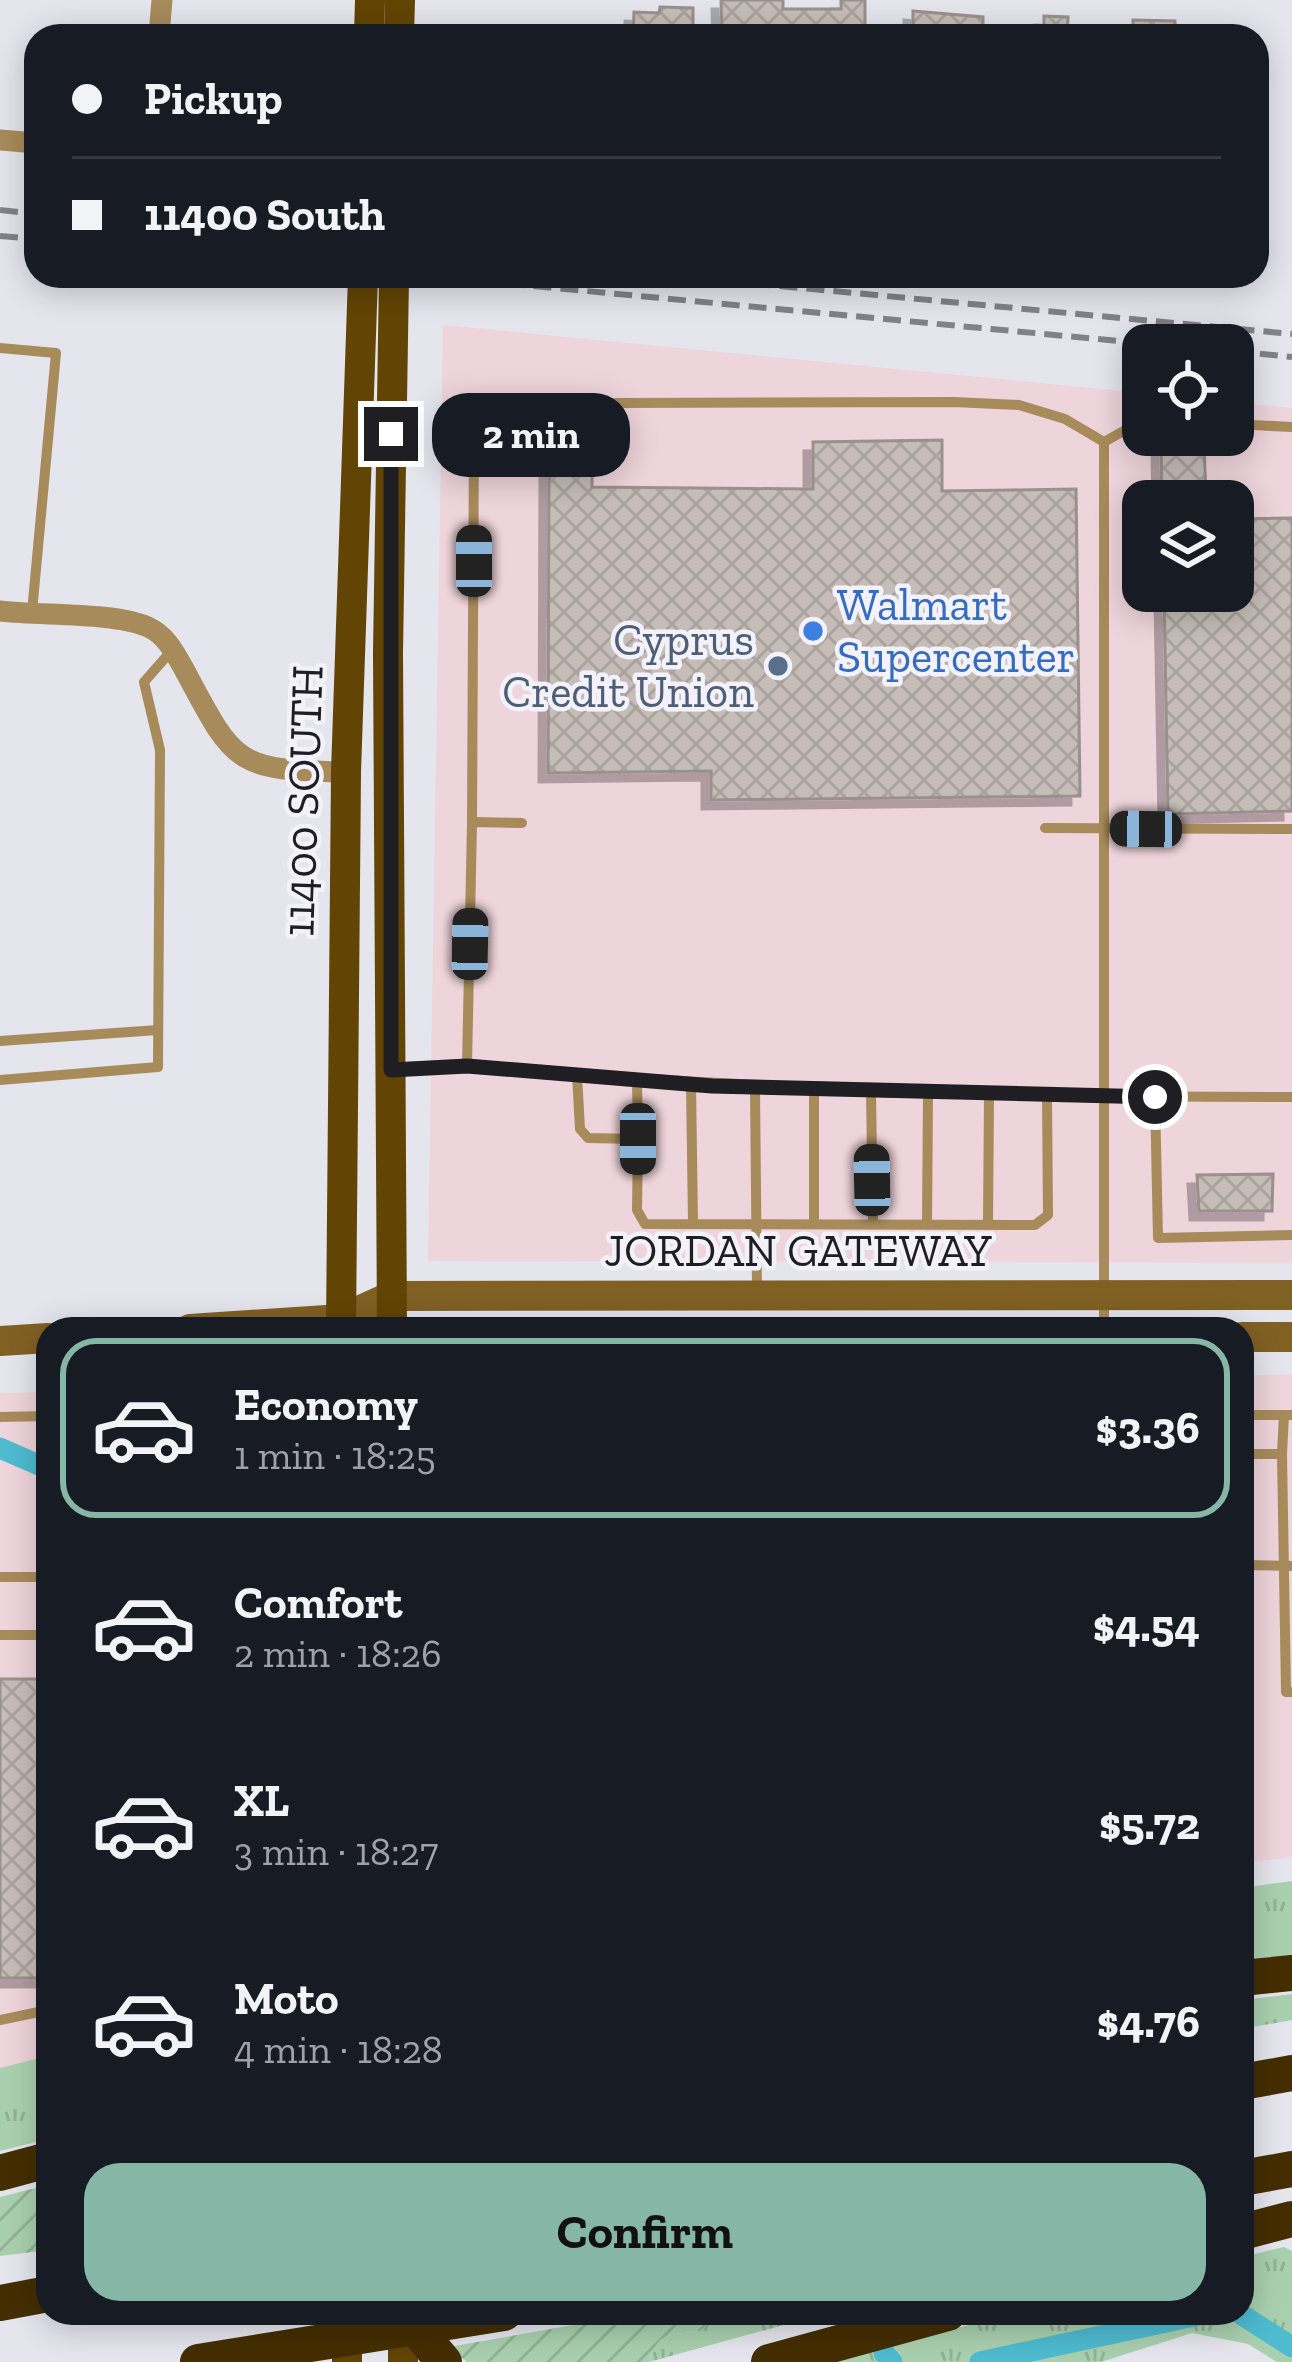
<!DOCTYPE html>
<meta charset="utf-8">
<style>
body{margin:0;font-family:"Zilla Slab",serif;background:#20242c;color:#f1f3f6;height:100vh;display:flex;flex-direction:column;font-size:45px;white-space:nowrap}
*{box-sizing:border-box;margin:0}
p{font-size:39px;color:#9ea1a6}
.icon{flex:none;width:66px;height:66px;fill:none;stroke:currentColor;stroke-width:2;stroke-linecap:round;stroke-linejoin:round}
.map{position:relative;flex:1;overflow:hidden}
.drawer{position:absolute;left:36px;top:1317px;width:1218px;height:1008px;display:flex;flex-direction:column;background:#171b24;border-radius:36px;box-shadow:0 6px 30px #0003}
.drawer>*{flex:none}
.banner{position:absolute;left:24px;top:24px;width:1245px;height:264px;border-radius:36px;box-shadow:0 6px 30px #0003;display:grid;align-content:center;height:264px;padding:0 48px;background:#171b24}
.tools{position:absolute;left:1122px;top:324px;display:grid;gap:24px}
.tools a{display:grid;place-items:center;width:132px;height:132px;border-radius:24px;background:#171b24;box-shadow:0 6px 30px #0003;font-size:60px}
.end{position:absolute;width:54px;height:54px;margin:-27px;border:15px solid #1f1e22;background:#fff;box-shadow:0 0 0 6px #fff}
.from{border-radius:50%}
.bubble{position:absolute;height:84px;border-radius:36px;background:#171b24;box-shadow:0 6px 30px #0003;font-size:39px;font-weight:800;line-height:84px;text-align:center}
.car{position:absolute;width:36px;height:72px;margin:-36px -18px;border-radius:15px;box-shadow:0 0 9px 3px #0007;background:linear-gradient(#222 24%,#8ab4d8 0 40%,#222 0 76%,#8ab4d8 0 86%,#222 0)}
.banner b{display:flex;align-items:center;gap:42px;height:114px;font-size:45px}
.banner b+b{border-top:3px solid #363941}
.banner i{width:30px;height:30px;background:#f1f3f6}
ul{padding:21px 0 0;list-style:none}
li{display:flex;align-items:center;gap:36px;height:180px;margin:0 24px 18px;padding:0 24px;border:6px solid transparent;border-radius:36px}
li div{flex:1}
li b{display:block;font-size:45px}
li em{font-style:normal;font-weight:800}
li.current{border-color:#86b6a5}
li>.icon{width:108px;height:108px;stroke-width:1.5}
.button{display:flex;gap:24px;margin-top:auto;padding:24px 48px}
.button a{flex:1;height:138px;border-radius:36px;background:#86b6a5;color:#111;font-size:48px;font-weight:800;line-height:138px;text-align:center}
.map>svg:first-child{display:block}
.commercial{fill:#eed4db;fill-rule:evenodd}
.grass{fill:url(#grass-tufts)}
.garden{fill:url(#garden-furrows)}
.lines{fill:none;stroke-linecap:round;stroke-linejoin:round}
.canal{stroke:#4ebbcf;stroke-width:21}
.building{fill:url(#building-cross-hatch);stroke:#9a908c;stroke-width:3;filter:url(#shadow)}
.lane{stroke:#a88b5b;stroke-width:10}
.street{stroke:#a88b5b;stroke-width:21}
.secondary{stroke:#816023;stroke-width:30}
.primary{stroke:#624404;stroke-width:30}
.highway{stroke:#442e01;stroke-width:36}
.rail{stroke:#818187;stroke-width:6;stroke-dasharray:18 9;stroke-linecap:butt}
.route{stroke:#1f1e22;stroke-width:15}
.shop-dot{fill:#3f7fe0;stroke:#f3f2fb;stroke-width:4.5}
.service-dot{fill:#5c6f8a;stroke:#f3f2fb;stroke-width:4.5}
.labels{text-anchor:middle;dominant-baseline:central;stroke-width:9;stroke-linejoin:round;paint-order:stroke}
.shop-label{font-size:45px;fill:#366cbe;stroke:#f3f2fb;text-anchor:start}
.service-label{font-size:45px;fill:#4e5e75;stroke:#f3f2fb;text-anchor:end}
.street-label{font-size:45px;fill:#1f1e22;stroke:#f3f2fb}
</style>
<div class="map">
<svg width="1292" height="2362" viewBox="0 0 1292 2362">
<defs>
<pattern id="grass-tufts" width="24" height="20" patternUnits="userSpaceOnUse" patternTransform="scale(3)"><rect width="24" height="20" fill="#a9d0ae"/><path d="M3 7l-1-3M5 7V3M7 7l1-3M15 17l-1-3M17 17v-4M19 17l1-3" fill="none" stroke="#91b295"/></pattern>
<pattern id="garden-furrows" width="10" height="10" patternUnits="userSpaceOnUse" patternTransform="scale(3)"><rect width="10" height="10" fill="#a9d0ae"/><path d="M-1 1l2-2M0 10L10 0M9 11l2-2" fill="none" stroke="#91b295"/></pattern>
<pattern id="building-cross-hatch" width="8" height="8" patternUnits="userSpaceOnUse" patternTransform="scale(3)"><rect width="8" height="8" fill="#c6bdb8"/><path d="M0 0l8 8M0 8l8-8" fill="none" stroke="#aaa29e"/></pattern>
<filter id="shadow"><feDropShadow dx="-9" dy="9" stdDeviation="0" flood-color="#0004"/></filter>
</defs>
<rect width="100%" height="100%" fill="#e5e5ee"/>
<g class="commercial">
<path d="M443,325l700,68v42h90v-33l59,6v855l-864,-2zM1143,501h90v90h-90z"/>
<path d="M1292,1374v483l-50,6v-487z"/>
<path d="M48,1392v683l-48,9v-691z"/>
</g>
<g class="grass">
<path d="M1292,1881v79l-50,3v-75z"/>
<path d="M1292,1994v26l-50,9v-29z"/>
<path d="M48,2056v83l-48,12v-83z"/>
<path d="M1284,2247l8,4v111h-15l-29,-18 -56,-11 -91,29h-274l188,-49h227v-56z"/>
<path d="M718,2313h109l-178,49c11,-36 23,-23 54,-33z"/>
</g>
<g class="garden">
<path d="M48,2185v65l-48,6v-59z"/>
<path d="M641,2313h77l-15,16c-31,10 -43,-3 -54,33h-182l-18,-15z"/>
</g>
<g class="lines">
<g class="canal">
<path d="M0,1448l48,21"/>
<path d="M1239,2313l53,34"/>
<path d="M884,2353l8,9"/>
<path d="M980,2362l228,-49"/>
</g>
</g>
<g class="building">
<path d="M721,0h62v9h58v-9h24v36l-143,-3z"/>
<path d="M660,7l33,1v21h-10l-1,7h-49l1,-24 25,1z"/>
<path d="M913,11l70,6v19h-70z"/>
<path d="M1044,16l24,1 -1,19h-23z"/>
<path d="M1133,20l42,1v15h-42z"/>
<path d="M942,440v51l134,-2 4,307 -369,4v-29l-163,2 1,-318h43v32l221,2v-47z"/>
<path d="M1204,441l2,60h-44l-1,-59z"/>
<path d="M1292,518v293l-124,3 -4,-223h69v-72z"/>
<path d="M1273,1174l-1,37h-73l-2,-36z"/>
<rect x="0" y="1679" width="48" height="299"/>
</g>
<g class="lines">
<g class="lane">
<path d="M0,348l56,5 -24,259"/>
<path d="M1233,424l59,3"/>
<path d="M1104,442v887"/>
<path d="M1104,442l39,-22"/>
<path d="M472,822l2,-391 143,-28 337,-1 65,3 46,14 39,23"/>
<path d="M1045,828l247,1"/>
<path d="M0,1041l158,-11"/>
<path d="M467,1066c276,23 549,31 825,31"/>
<path d="M394,1070l73,-4 5,-244 50,1"/>
<path d="M577,1075l3,54 8,9 50,1 -1,-59"/>
<path d="M0,1080l158,-13 2,-317 -16,-68 29,-33"/>
<path d="M691,1084l2,139"/>
<path d="M755,1088l2,204"/>
<path d="M871,1092l2,132"/>
<path d="M1155,1097l3,141 134,-3"/>
<path d="M638,1139l-1,71 8,14 390,1 13,-10 -1,-118"/>
<path d="M814,1224v-134"/>
<path d="M927,1224l1,-130"/>
<path d="M988,1224l1,-128"/>
<path d="M1242,1415h50"/>
<path d="M0,1417l48,-1"/>
<path d="M1242,1454h40l4,238h6"/>
<path d="M1282,1454l2,-39"/>
<path d="M1242,1565l50,1"/>
<path d="M0,1577h48"/>
<path d="M0,1635h48"/>
<path d="M0,2020l48,-10"/>
</g>
<g class="street">
<path d="M159,36l3,-36"/>
<path d="M0,140l36,3"/>
<path d="M0,611c40,5 114,1 148,16 18,8 27,26 36,42 51,96 51,101 162,103"/>
</g>
<g class="secondary">
<path d="M190,1329l151,-10 51,-23 900,-1"/>
<path d="M1242,1337h50"/>
<path d="M0,1341l48,-3"/>
</g>
<g class="primary">
<path d="M369,36l1,-36"/>
<path d="M399,36l1,-36"/>
<path d="M341,1329l5,-557 17,-496"/>
<path d="M392,1329l-4,-676 6,-377"/>
<path d="M403,2313v49"/>
<path d="M347,2362v-49"/>
</g>
<g class="highway">
<path d="M1242,1978l50,-5"/>
<path d="M1242,2082l50,-9"/>
<path d="M0,2173l48,-13"/>
<path d="M1242,2178l50,-9"/>
<path d="M1242,2232l50,-13"/>
<path d="M0,2303l48,-9"/>
<path d="M403,2313l41,49"/>
<path d="M198,2362l306,-49"/>
<path d="M769,2362l179,-49"/>
</g>
<g class="rail">
<path d="M0,210l36,4"/>
<path d="M0,236l36,3"/>
<path d="M426,276l736,69"/>
<path d="M672,276l620,58"/>
<path d="M1233,351l59,6"/>
</g>
</g>
<g class="lines">
<path class="route" d="M391,434v636l76,-4 245,20 443,11"/>
</g>
<circle class="shop-dot" cx="813" cy="631" r="12"/>
<circle class="service-dot" cx="778" cy="666" r="12"/>
<g class="labels">
<g class="shop-label">
<text x="837" y="605">Walmart<tspan x="837" dy="52">Supercenter</tspan></text>
</g>
<g class="service-label">
<text x="754" y="640">Cyprus<tspan x="754" dy="52">Credit Union</tspan></text>
</g>
<g class="street-label">
<text transform="translate(303 801) rotate(-88)">11400 SOUTH</text>
<text x="798" y="1251">JORDAN GATEWAY</text>
</g>
</g>
</svg>
<div class="tools">
<a><svg class="icon" aria-label="locate" viewBox="0 0 24 24"><circle cx="12" cy="12" r="6"/><path d="M12 2v4M12 18v4M2 12h4M18 12h4"/></svg></a>
<a><svg class="icon" aria-label="layers" viewBox="0 0 24 24"><path d="M12 4l9 5-9 5-9-5zM3 14l9 5 9-5"/></svg></a>
</div>
<i class="end from" style="left:1155px;top:1097px"></i>
<i class="end" style="left:391px;top:434px"></i>
<div class="bubble" style="left:432px;top:393px;width:198px">2 min</div>
<i class="car" style="left:474px;top:561px;rotate:0deg"></i>
<i class="car" style="left:1146px;top:829px;rotate:271deg"></i>
<i class="car" style="left:470px;top:944px;rotate:1deg"></i>
<i class="car" style="left:638px;top:1139px;rotate:180deg"></i>
<i class="car" style="left:872px;top:1180px;rotate:359deg"></i>
<div class="banner">
<b><i class="from"></i>Pickup</b>
<b><i></i>11400 South</b>
</div>
<section class="drawer">
<ul>
<li class="current"><svg class="icon" aria-label="car" viewBox="0 0 24 24"><path d="M5 17H2v-5l4-1 3-4h7l3 4 3 1v5h-3M9 17h6M6 11h13"/><circle cx="7" cy="17" r="2"/><circle cx="17" cy="17" r="2"/></svg><div><b>Economy</b><p>1 min · 18:25</p></div><em>$3.36</em></li>
<li><svg class="icon" aria-label="car" viewBox="0 0 24 24"><path d="M5 17H2v-5l4-1 3-4h7l3 4 3 1v5h-3M9 17h6M6 11h13"/><circle cx="7" cy="17" r="2"/><circle cx="17" cy="17" r="2"/></svg><div><b>Comfort</b><p>2 min · 18:26</p></div><em>$4.54</em></li>
<li><svg class="icon" aria-label="car" viewBox="0 0 24 24"><path d="M5 17H2v-5l4-1 3-4h7l3 4 3 1v5h-3M9 17h6M6 11h13"/><circle cx="7" cy="17" r="2"/><circle cx="17" cy="17" r="2"/></svg><div><b>XL</b><p>3 min · 18:27</p></div><em>$5.72</em></li>
<li><svg class="icon" aria-label="car" viewBox="0 0 24 24"><path d="M5 17H2v-5l4-1 3-4h7l3 4 3 1v5h-3M9 17h6M6 11h13"/><circle cx="7" cy="17" r="2"/><circle cx="17" cy="17" r="2"/></svg><div><b>Moto</b><p>4 min · 18:28</p></div><em>$4.76</em></li>
</ul>
<div class="button"><a>Confirm</a></div>
</section>
</div>
